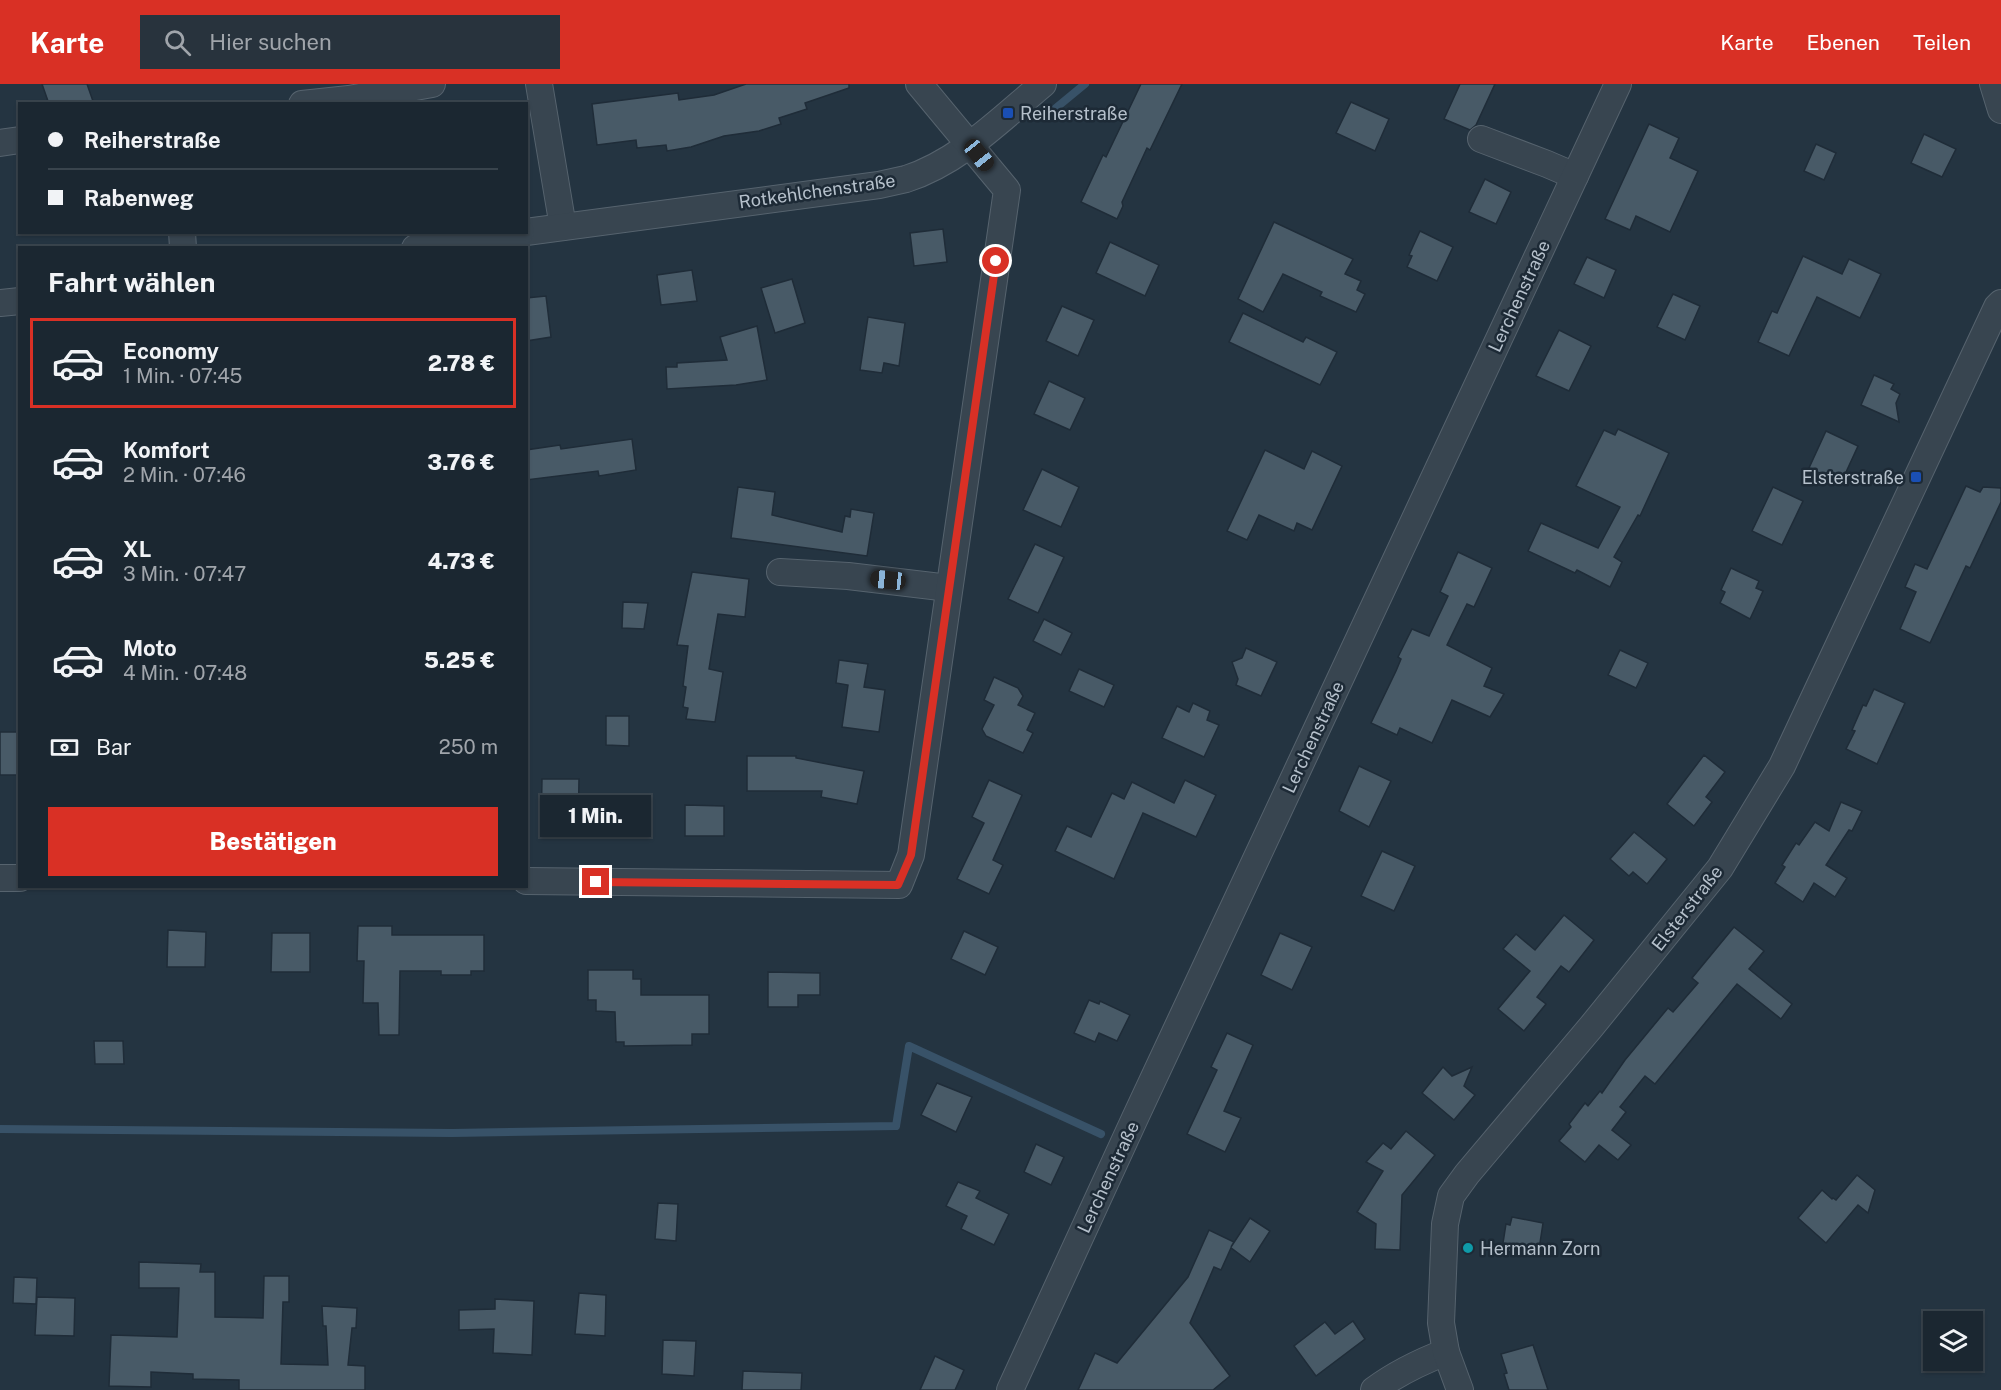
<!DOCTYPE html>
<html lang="de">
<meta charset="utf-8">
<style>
body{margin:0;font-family:"Public Sans",sans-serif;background:#28333d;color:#f1f3f6;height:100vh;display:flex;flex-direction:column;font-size:22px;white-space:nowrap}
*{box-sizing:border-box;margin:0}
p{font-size:20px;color:#a0a5ab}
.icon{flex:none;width:33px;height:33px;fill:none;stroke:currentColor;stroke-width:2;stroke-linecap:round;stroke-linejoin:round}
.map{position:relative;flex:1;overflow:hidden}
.drawer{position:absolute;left:18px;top:162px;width:510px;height:642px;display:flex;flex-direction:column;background:#1b2731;border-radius:0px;box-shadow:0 2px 4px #0004,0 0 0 2px #39444d}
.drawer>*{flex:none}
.hud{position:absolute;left:18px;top:18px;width:510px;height:132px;border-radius:0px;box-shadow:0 2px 4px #0004,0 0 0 2px #39444d;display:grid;align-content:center;height:132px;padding:0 30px;background:#1b2731}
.tools{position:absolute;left:1923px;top:1227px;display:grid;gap:12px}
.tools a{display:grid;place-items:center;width:60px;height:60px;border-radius:0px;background:#1b2731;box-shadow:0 2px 4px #0004,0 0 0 2px #39444d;font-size:30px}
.end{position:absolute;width:27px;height:27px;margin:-14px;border:8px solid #d93025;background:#fff;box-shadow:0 0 0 3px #fff}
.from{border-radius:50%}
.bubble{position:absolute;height:42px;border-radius:0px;background:#1b2731;box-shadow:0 2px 4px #0004,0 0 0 2px #39444d;font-size:20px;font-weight:800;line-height:42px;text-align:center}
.car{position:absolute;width:18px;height:36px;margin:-18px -9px;border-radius:8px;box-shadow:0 0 4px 2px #0007;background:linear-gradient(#222 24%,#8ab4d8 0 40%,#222 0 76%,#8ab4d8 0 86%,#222 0)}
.hud b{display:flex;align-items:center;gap:21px;height:57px;font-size:22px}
.hud b+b{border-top:2px solid #39444d}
.hud i{width:15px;height:15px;background:#f1f3f6}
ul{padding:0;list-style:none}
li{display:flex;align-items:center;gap:18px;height:90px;margin:0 12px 9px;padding:0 18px;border:3px solid transparent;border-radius:0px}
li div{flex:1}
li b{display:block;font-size:22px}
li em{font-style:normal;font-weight:800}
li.selected{border-color:#d93025}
li>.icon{width:54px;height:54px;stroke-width:1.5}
h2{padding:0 30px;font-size:27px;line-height:72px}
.pay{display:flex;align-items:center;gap:15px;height:66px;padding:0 30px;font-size:22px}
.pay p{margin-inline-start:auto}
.cta{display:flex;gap:12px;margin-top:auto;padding:12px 30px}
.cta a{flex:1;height:69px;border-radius:0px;background:#d93025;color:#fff;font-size:24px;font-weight:800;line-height:69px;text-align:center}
header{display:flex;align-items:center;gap:36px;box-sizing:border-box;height:84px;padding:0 30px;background:#d93025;color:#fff}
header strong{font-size:28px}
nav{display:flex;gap:33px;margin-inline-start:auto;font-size:21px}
.search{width:420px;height:54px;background:#28333d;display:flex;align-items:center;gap:15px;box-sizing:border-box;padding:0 21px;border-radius:0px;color:#a0a5ab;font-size:22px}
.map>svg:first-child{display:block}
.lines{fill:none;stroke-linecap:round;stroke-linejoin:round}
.stream{stroke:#385268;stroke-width:8}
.building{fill:#485a67;stroke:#1f2c38;stroke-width:1.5}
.minor-casing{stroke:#56636e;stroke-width:28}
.minor{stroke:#384550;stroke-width:26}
.route{stroke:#d93025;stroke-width:8}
.transit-dot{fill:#1a4fb4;stroke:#1d2a36;stroke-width:2}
.culture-dot{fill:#0f9aa8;stroke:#1d2a36;stroke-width:2}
.labels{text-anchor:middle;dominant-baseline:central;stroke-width:5;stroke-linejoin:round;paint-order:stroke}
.poi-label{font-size:18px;fill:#b5c0cb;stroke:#1d2a36;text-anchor:start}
.street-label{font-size:18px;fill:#b5c0cb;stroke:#1d2a36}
</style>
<header>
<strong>Karte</strong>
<div class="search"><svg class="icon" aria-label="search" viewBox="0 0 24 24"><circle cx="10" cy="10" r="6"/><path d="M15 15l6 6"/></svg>Hier suchen</div>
<nav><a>Karte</a><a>Ebenen</a><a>Teilen</a></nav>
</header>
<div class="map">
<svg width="2001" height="1306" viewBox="0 0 2001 1306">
<rect width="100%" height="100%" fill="#243441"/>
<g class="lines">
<g class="stream">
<path d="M1051,28l34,-28"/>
<path d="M0,1045l452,4 444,-7 13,-80 192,88"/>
</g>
</g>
<g class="building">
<path d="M42,0h45l7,20h-45z"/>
<path d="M746,0h103v4l-44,15 2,6 -28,9 2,6 -22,7 -35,5 -33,11 -24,4 -1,-6 -29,3 -1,-8 -39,5 -5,-41 86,-11 1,7 35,-5z"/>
<path d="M1141,0h41l-32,66 -3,-2 -25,54 1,4 -6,13 -36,-17 22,-47 3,2z"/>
<path d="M1460,0h35l-19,41 -6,5 -26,-11z"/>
<path d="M1351,18l38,17 -14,32 -39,-18z"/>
<path d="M1649,40l30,14 -9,20 28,13 -28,61 -34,-16 -6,14 -25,-11z"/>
<path d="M1924,50l32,15 -14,28 -31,-14z"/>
<path d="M1816,60l20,9 -12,27 -20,-9z"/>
<path d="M1485,95l26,13 -15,32 -27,-12z"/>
<path d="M1274,138l79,37 -8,15 16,7 -4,9 8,4 -9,18 -36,-16 2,-4 -39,-18 -20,38 -25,-13z"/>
<path d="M943,145l4,33 -33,4 -4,-33z"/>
<path d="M1420,147l33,16 -16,34 -30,-14 5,-11 -3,-1z"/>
<path d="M1110,158l49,23 -14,31 -49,-23z"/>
<path d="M1803,172l39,18 7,-15 32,15 -21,44 -43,-21 -28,59 -31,-14 14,-31 5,2z"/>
<path d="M1587,173l29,13 -12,28 -30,-14z"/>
<path d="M692,186l5,31 -36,4 -4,-30z"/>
<path d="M792,195l13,44 -30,10 -14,-45z"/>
<path d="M1673,210l27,12 -15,34 -28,-13z"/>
<path d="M546,212l5,41 -25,4v-43z"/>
<path d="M1062,222l32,14 -16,36 -32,-15z"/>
<path d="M1243,229l60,29 3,-5 31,15 -17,33 -91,-43z"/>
<path d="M868,233l37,6 -6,43 -15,-3 -2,10 -22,-3z"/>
<path d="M757,242l10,54 -31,5 -69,4 -1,-22h11v-4l50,-3 -7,-23z"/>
<path d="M1559,246l32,16 -22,45 -33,-15z"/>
<path d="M1874,291l20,9 -3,5 9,5 -4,9 3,19 -38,-17z"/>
<path d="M1049,297l36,17 -15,32 -36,-16z"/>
<path d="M1618,345l51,24 -29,63 -2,-1 -24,42 8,5 -12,25 -33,-17 -2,3 -47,-22 13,-28 57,25 22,-41 -44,-21 28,-56 11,5z"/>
<path d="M1826,347l32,15 -17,37 -32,-15z"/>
<path d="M632,355l4,31 -37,6 -1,-5 -72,9v-30l34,-5 1,4z"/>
<path d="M1265,366l39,19 8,-18 30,15 -30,64 -15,-7 -3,8 -35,-16 -12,25 -20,-9z"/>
<path d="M1042,385l37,18 -18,40 -38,-17z"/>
<path d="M1966,402l14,6 3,-5 18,1v14l-31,66 -4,-2 -36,77 -30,-14 16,-37 -11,-5 10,-23 12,5z"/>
<path d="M738,403l37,5 -3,23 70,17 3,-16 5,1 1,-8 23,4 -7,43 -136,-18z"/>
<path d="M1773,403l30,14 -21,44 -30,-14z"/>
<path d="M1035,460l29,13 -26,56 -30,-14z"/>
<path d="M1458,468l34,16 -18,39 -7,-3 -20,41 45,23 -8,18 20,8 -14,23 -38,-17 -20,43 -32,-15 -3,7 -26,-12 25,-52 5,-12 -3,-2 14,-28 17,7 19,-40 -8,-4z"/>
<path d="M1731,484l28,13 -3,7 7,3 -13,28 -30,-16 5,-11 -4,-2z"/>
<path d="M692,488l57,7 -4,38 -27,-3 -9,55 14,3 -8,50 -29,-3 2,-11 -5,-1 3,-20 -3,-1 5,-40 -11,-1z"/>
<path d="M623,518l25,1 -4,26 -22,-1z"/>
<path d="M1044,535l28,14 -11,22 -28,-14z"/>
<path d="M1246,564l31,14 -16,34 -25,-11 2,-6 -6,-17 10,-4z"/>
<path d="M1620,566l28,13 -12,25 -28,-13z"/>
<path d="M839,576l29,4 -4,23 21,3 -6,42 -37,-5 6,-42 -12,-2z"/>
<path d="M1079,585l35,16 -10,22 -35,-16z"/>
<path d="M994,593l24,11 5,8 -5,9 17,8 -8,17 6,3 -10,20 -37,-17 -4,-7 12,-24 -10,-5z"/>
<path d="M1874,605l31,14 -28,61 -31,-15 9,-18 -3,-1 11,-25 3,1z"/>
<path d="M1193,619l17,8 -3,9 12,5 -15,32 -42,-19 15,-32 12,6z"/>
<path d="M606,632h23v30l-23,-1z"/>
<rect x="0" y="648" width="20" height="43"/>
<path d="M1704,671l21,17 -19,25 6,5 -18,24 -27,-22z"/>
<path d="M747,672h49v2l68,13 -7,33 -36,-7 1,-6h-75z"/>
<path d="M1359,682l32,15 -22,46 -30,-16z"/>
<path d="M542,695h37l-1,53h-37z"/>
<path d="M989,696l33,15 -29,65 10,5 -14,29 -32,-15 27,-56 -12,-6z"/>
<path d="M1185,696l31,15 -20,42 -53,-24 -29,66 -59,-28 12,-25 24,11 21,-44 12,6 8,-17 42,21z"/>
<path d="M1841,718l21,9 -10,20 -3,-1 -23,35 21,13 -12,19 -21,-14 -11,19 -28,-19 10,-16 -3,-2 14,-22 3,2 16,-23 14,9z"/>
<path d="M685,721l39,1v30h-39z"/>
<path d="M1634,748l33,27 -20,25 -14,-12 -4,4 -19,-17z"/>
<path d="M1382,767l33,15 -21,45 -33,-15z"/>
<path d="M1564,831l30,25 -25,32 -8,-6 -24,31 9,7 -22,27 -26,-22 32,-38 -27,-22 13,-15 19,16z"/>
<path d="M358,842h34v9h92v36h-13v4h-30v-4h-41l-1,64h-20l-1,-32h-15l1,-42h-7z"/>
<path d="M1734,843l30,24 -15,18 43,35 -11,15 -44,-35 -82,100 -10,-8 -25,31 6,5 -14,18 19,15 -13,15 -19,-15 -14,17 -26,-21 12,-14 -2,-3 16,-21 3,3 12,-15 2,2 23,-33 43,-52 5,4 25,-29 -6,-5z"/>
<path d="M168,846l38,2 -1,35h-38z"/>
<path d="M964,847l34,16 -13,28 -34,-16z"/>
<path d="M272,849h38v39h-39z"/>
<path d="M1280,849l32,14 -20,43 -31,-15z"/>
<path d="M588,886h45v9h8v16h68v39h-17v11l-68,1v-4h-8l-1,-30 -19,-1v-11h-8z"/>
<path d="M768,888l52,1v22h-22v12h-30z"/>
<path d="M1089,916l10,4 1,-3 30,14 -13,26 -18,-8 -4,9 -21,-9z"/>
<path d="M1227,949l26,12 -29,66 17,7 -16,34 -38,-18 30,-64 -6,-3z"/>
<path d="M94,957h29l1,23h-29z"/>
<path d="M1443,983l9,9 20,-9 -8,19 11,9 -21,25 -32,-27z"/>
<path d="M937,999l35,14 -16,35 -35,-17z"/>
<path d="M1406,1047l29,24 -33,40 -2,55 -25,-1 1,-25 -19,-12 26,-41 -17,-9 17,-19 8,6z"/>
<path d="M1036,1060l28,13 -13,28 -27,-13z"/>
<path d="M1857,1091l18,15 -7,23 -10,-8 -32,38 -28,-25 24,-28 10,9 1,-1 3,2z"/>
<path d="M958,1098l22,9 -4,7 33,16 -15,31 -33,-16 6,-13 -21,-10z"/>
<path d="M658,1119l20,1 -2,37 -21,-2z"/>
<path d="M1512,1133l31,6 -5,33 -32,-5 1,-7 -4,-1 3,-19 4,1z"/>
<path d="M1250,1134l20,13 -20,31 -19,-14 -10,22 -7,-3 -24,56 40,53 -17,14h-135l17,-37 22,10 71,-86 21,-47 25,12 -3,5z"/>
<path d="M139,1178l62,2 -1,8h15v45l48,1 1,-42h25v26h-6l-2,62 47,1 -2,-39h-3l-1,-20 35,2 -1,20h-4l-4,37 17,1v24h-126v-10l-46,-1v-5l-42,-2v15l-42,-1 2,-51 66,2 2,-49h-40z"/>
<path d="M14,1193l23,1 -1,26 -23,-1z"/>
<path d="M579,1209l27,2 -1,41 -30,-2z"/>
<path d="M37,1213l38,1 -1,38 -39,-1z"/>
<path d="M495,1215l39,2 -2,54 -39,-2 1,-24 -35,1v-20l36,-1z"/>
<path d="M1353,1237l12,18 -49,37 -22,-30 31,-24 10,12z"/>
<path d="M663,1256l33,1 -2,35 -32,-2z"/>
<path d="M1533,1261l15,45h-39l-5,-16 3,-1 -6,-19z"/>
<path d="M935,1272l29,14 -9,20h-35z"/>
<path d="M743,1287l59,2 -1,17h-59z"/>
</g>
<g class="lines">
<g class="minor-casing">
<g id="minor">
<path d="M539,0l24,143"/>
<path d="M1993,0l8,26"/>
<path d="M302,20l47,-5 83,-15"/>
<path d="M1481,55l66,25 28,12"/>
<path d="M0,59l20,-3"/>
<path d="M182,148l1,16"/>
<path d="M526,148l353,-47c9,-2 18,-4 27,-6 53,-17 95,-60 137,-95"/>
<path d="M415,164l106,-16"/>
<path d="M0,219l20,-2"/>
<path d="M780,488l68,4 101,12"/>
<path d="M0,794h20"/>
<path d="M526,797l373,4 12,-30 96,-665 -88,-106"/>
<path d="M1010,1306l125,-272 483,-1034"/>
<path d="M1374,1306c23,-17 46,-28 72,-38"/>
<path d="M1460,1306l-14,-38 -5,-29 4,-99 6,-28 16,-22 124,-147 129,-159 62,-102 215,-459 4,-4"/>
</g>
</g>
<use href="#minor" class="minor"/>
</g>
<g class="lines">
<path class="route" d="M596,798l302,3 13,-30 85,-594"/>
</g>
<g class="transit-dot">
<rect x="1002" y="23" width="12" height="12" rx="3"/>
<rect x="1910" y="387" width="12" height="12" rx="3"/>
</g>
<circle class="culture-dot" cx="1468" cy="1164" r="6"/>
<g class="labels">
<g class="poi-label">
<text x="1020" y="29">Reiherstraße</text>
<text x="1904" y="393" text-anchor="end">Elsterstraße</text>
<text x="1480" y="1164">Hermann Zorn</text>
</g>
<g class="street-label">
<text transform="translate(817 107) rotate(-8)">Rotkehlchenstraße</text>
<text transform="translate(1519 212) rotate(-65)">Lerchenstraße</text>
<text transform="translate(1313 653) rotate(-65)">Lerchenstraße</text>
<text transform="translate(1687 824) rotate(-52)">Elsterstraße</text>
<text transform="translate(1108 1093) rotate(-65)">Lerchenstraße</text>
</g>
</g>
</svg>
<div class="tools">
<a><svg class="icon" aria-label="layers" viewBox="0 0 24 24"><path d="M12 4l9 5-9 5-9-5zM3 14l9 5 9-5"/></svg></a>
</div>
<i class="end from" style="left:996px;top:177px"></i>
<i class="end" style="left:596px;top:798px"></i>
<div class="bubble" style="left:540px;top:711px;width:111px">1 Min.</div>
<i class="car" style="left:979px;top:71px;rotate:141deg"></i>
<i class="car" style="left:888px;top:496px;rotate:276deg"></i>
<div class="hud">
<b><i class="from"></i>Reiherstraße</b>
<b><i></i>Rabenweg</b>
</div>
<section class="drawer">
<h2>Fahrt wählen</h2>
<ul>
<li class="selected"><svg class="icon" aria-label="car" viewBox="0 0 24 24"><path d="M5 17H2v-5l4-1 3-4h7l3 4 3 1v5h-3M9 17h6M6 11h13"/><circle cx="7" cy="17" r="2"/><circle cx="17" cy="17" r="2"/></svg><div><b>Economy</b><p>1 Min. · 07:45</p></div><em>2.78 €</em></li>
<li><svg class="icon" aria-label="car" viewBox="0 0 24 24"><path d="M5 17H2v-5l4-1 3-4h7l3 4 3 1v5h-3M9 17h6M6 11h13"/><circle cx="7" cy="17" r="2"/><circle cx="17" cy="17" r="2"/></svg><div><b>Komfort</b><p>2 Min. · 07:46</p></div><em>3.76 €</em></li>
<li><svg class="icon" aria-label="car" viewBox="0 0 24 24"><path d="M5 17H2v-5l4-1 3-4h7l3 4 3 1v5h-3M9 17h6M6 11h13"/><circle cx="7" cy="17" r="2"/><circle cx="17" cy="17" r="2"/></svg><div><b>XL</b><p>3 Min. · 07:47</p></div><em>4.73 €</em></li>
<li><svg class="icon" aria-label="car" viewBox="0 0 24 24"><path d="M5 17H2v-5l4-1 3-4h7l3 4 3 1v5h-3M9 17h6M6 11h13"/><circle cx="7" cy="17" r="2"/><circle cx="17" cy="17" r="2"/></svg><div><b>Moto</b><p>4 Min. · 07:48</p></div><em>5.25 €</em></li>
</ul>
<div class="pay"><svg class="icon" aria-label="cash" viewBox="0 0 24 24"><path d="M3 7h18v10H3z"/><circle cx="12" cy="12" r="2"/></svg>Bar<p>250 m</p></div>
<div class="cta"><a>Bestätigen</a></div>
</section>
</div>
